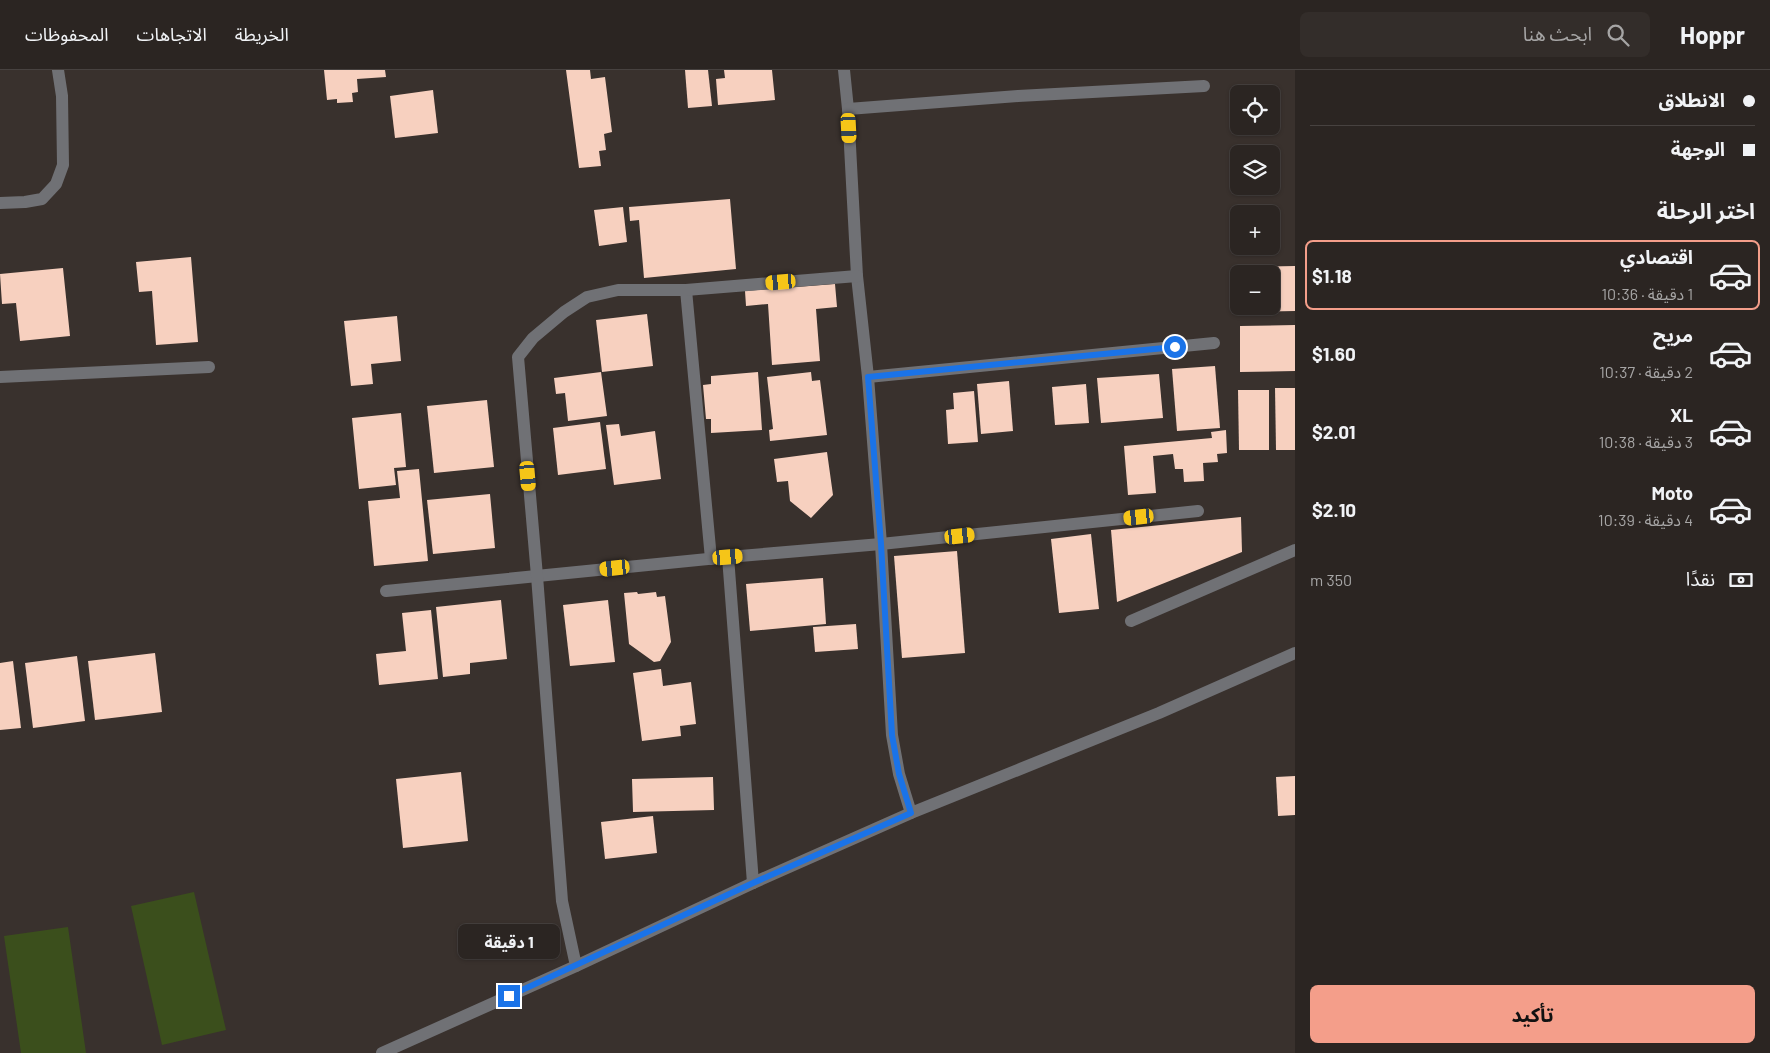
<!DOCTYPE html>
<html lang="ar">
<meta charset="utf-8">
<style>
body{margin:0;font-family:Barlow,"Noto Sans Arabic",sans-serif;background:#332d2a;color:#f1f3f6;direction:rtl;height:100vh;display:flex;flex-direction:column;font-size:19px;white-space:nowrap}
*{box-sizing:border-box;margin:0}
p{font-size:16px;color:#a6a5a5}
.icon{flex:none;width:28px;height:28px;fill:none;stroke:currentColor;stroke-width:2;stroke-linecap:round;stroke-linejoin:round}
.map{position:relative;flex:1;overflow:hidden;direction:ltr}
.drawer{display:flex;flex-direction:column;background:#2b2522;width:475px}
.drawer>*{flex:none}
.banner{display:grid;align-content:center;height:110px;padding:0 15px;background:#2b2522}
.controls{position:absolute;left:1230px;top:15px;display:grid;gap:10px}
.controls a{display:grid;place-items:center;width:50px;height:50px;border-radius:8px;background:#2b2522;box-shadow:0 1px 4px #0004,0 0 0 1px #474240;font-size:25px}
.end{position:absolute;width:22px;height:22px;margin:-11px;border:6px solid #1a73e8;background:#fff;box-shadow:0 0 0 2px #fff}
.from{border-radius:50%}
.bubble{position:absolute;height:35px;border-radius:8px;background:#2b2522;box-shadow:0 1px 4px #0004,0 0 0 1px #474240;font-size:16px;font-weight:700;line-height:35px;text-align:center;direction:rtl}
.car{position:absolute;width:15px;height:30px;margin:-15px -8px;border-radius:6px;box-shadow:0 0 4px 1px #0007;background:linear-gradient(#f5c518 24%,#345 0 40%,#f5c518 0 76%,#345 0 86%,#f5c518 0)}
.banner b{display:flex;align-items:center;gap:18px;height:48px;font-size:19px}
.banner b+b{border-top:1px solid #474240}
.banner i{width:12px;height:12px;background:#f1f3f6}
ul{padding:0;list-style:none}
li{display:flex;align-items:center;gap:15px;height:70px;margin:0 10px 8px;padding:0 5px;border:2px solid transparent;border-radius:8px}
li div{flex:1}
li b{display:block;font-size:19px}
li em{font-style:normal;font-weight:700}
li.on{border-color:#f49e8a}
li>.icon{width:45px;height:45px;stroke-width:1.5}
h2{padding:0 15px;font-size:22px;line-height:60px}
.pay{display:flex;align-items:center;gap:12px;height:55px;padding:0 15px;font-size:19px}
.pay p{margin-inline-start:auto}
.cta{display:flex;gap:10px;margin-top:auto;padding:10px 15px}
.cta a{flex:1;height:58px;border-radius:8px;background:#f49e8a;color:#111;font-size:20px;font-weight:700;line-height:58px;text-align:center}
header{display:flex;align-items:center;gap:30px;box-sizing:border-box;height:70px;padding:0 25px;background:#2b2522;border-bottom:1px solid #474240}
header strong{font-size:24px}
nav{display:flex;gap:28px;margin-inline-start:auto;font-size:18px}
.search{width:350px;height:45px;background:#332d2a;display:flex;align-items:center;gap:12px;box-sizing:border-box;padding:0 18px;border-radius:8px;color:#a6a5a5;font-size:19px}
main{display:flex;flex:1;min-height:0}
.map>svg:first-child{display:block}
.green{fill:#3b4f1c}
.building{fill:#f7d0bf}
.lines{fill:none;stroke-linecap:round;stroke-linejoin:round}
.service{stroke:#707175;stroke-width:12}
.minor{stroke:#707175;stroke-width:12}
.route{stroke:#1a73e8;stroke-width:6}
</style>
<header>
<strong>Hoppr</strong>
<div class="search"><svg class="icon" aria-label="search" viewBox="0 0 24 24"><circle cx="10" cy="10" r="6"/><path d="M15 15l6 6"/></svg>ابحث هنا</div>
<nav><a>الخريطة</a><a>الاتجاهات</a><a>المحفوظات</a></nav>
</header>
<main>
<section class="drawer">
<div class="banner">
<b><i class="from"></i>الانطلاق</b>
<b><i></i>الوجهة</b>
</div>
<h2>اختر الرحلة</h2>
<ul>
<li class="on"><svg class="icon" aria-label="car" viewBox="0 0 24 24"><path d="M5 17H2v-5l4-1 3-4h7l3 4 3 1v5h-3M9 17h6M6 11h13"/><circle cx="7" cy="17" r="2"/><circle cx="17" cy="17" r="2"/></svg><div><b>اقتصادي</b><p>1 دقيقة · 10:36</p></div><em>$1.18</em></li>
<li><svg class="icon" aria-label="car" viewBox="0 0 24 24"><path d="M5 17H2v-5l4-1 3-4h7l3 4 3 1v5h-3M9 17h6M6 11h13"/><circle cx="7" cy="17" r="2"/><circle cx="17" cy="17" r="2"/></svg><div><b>مريح</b><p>2 دقيقة · 10:37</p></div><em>$1.60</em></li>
<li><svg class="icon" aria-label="car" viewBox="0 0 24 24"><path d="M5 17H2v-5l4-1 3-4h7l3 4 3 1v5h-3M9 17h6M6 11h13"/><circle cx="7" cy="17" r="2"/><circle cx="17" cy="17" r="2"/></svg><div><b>XL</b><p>3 دقيقة · 10:38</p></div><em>$2.01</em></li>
<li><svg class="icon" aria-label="car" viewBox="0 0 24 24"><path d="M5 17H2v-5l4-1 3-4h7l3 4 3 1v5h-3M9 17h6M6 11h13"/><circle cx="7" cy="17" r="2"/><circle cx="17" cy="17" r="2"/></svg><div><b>Moto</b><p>4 دقيقة · 10:39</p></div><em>$2.10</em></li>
</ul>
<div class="pay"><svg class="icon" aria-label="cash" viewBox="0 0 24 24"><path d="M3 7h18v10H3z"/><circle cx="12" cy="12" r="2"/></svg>نقدًا<p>350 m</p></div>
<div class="cta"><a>تأكيد</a></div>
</section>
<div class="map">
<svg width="1295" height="983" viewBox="0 0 1295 983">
<rect width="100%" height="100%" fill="#39312d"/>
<g class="green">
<path d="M194,822l32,138 -64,15 -31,-139z"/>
<path d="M68,857l18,126h-65l-17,-117z"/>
</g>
<g class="building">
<path d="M324,0h61l1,7 -29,2 1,13 -6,1 1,9 -16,1v-4l-10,1z"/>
<path d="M566,0h24l1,9 14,-2 7,55 -8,2 2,16 -7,1 2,15 -22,2z"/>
<path d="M685,0h23l4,36 -24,2z"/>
<path d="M724,0h48l3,30 -57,5 -2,-26 9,-1z"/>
<path d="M433,20l5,43 -43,5 -5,-42z"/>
<path d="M730,129l6,70 -92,9 -5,-58 -9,1 -1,-14z"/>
<path d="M623,137l4,35 -28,4 -5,-36z"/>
<path d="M191,187l7,85 -42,3 -4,-54 -13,1 -3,-30z"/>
<path d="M1295,196v45l-55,1v-6h31v-32h-32v-7z"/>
<path d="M63,198l7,68 -50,5 -4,-38 -14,1 -2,-30z"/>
<path d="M835,214l2,23 -21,2 4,52 -48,4 -4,-61 -22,2 -1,-15z"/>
<path d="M647,244l6,52 -51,6 -6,-52z"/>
<path d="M397,246l4,45 -30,3 2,20 -22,2 -7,-65z"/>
<path d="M1295,255v46l-55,1v-46z"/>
<path d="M1215,296l5,62 -43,3 -5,-62z"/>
<path d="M601,302l6,44 -39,5 -3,-28 -9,1 -2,-16z"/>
<path d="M758,302l4,58 -51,3v-14h-5l-3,-34 8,-1v-8z"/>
<path d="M811,302l1,9 8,-1 7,55 -57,6 -1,-11 4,-1 -6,-52z"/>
<path d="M1159,304l4,44 -62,5 -4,-45z"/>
<path d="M1009,311l4,50 -32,3 -4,-50z"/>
<path d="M1086,314l3,39 -34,2 -3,-38z"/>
<path d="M1275,318h20v62h-19z"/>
<path d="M1238,320h31v60h-30z"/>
<path d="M974,321l4,51 -30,2 -2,-34 8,-1 -1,-16z"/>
<path d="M487,330l7,67 -60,6 -7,-67z"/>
<path d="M401,343l5,54 -12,1 2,17 -37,4 -7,-71z"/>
<path d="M600,352l6,47 -48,6 -5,-47z"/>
<path d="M619,354l2,12 34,-5 6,48 -47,6 -8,-60z"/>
<path d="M1226,360l1,23 -10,1 1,8 -15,1 1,18 -20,1 -1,-13h-8l-2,-15 -20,2 3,37 -28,2 -4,-49 88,-8 -1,-6z"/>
<path d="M827,382l6,43 -22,23 -21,-17 -2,-20 -11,1 -3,-23z"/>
<path d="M419,399l9,92 -54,5 -6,-65 32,-3 -3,-27z"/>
<path d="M490,424l5,54 -62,6 -6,-54z"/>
<path d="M1241,447l1,35 -125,50 -6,-72z"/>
<path d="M1091,464l8,75 -40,4 -8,-74z"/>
<path d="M957,481l8,102 -63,5 -8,-102z"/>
<path d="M823,508l3,46 -76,7 -4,-47z"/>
<path d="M637,522l1,2 18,-2 1,5 8,-1 6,46 -11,19 -6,1 -25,-18 -5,-51z"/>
<path d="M501,530l6,59 -37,4v11l-27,3 -7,-70z"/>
<path d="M608,530l7,62 -45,4 -7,-61z"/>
<path d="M431,540l7,69 -59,6 -3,-31 30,-3 -4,-38z"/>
<path d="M856,554l2,25 -43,3 -2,-25z"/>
<path d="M155,583l7,59 -67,8 -7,-59z"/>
<path d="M77,586l8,65 -52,7 -8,-65z"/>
<path d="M13,591l8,67 -21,2v-67z"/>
<path d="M661,599l2,17 28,-4 5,42 -16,2 1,10 -39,5 -9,-68z"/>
<path d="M461,702l7,69 -65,7 -7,-69z"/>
<path d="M1295,706v39l-17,1 -2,-39z"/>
<path d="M713,707l1,33 -81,2 -1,-33z"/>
<path d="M653,746l4,37 -52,6 -4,-37z"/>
</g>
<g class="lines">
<path class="service" d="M0,133l25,-1 17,-3 14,-15 7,-19 -1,-69 -4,-26"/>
<g class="minor">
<path d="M844,0l4,39 9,167 11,101 13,167 11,191 7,39 12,39"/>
<path d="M848,39l170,-13 186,-10"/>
<path d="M686,220l25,269"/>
<path d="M0,307l209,-10"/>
<path d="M868,307l346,-34"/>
<path d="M728,487l25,326"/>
<path d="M386,521l342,-34 153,-13 317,-33"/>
<path d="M1131,551l164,-71"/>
<path d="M576,896l-14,-65 -25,-325 -19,-219 15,-19 31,-26 23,-15 31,-7h68l171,-14"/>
<path d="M382,983l194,-87 177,-83 158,-70 248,-100 136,-60"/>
</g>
</g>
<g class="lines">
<path class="route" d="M509,926l244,-113 158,-70 -12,-39 -7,-39 -11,-191 -13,-167 307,-30"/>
</g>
</svg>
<div class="controls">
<a><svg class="icon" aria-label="locate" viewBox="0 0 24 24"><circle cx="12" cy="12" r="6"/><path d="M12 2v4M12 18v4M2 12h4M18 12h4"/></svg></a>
<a><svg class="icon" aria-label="layers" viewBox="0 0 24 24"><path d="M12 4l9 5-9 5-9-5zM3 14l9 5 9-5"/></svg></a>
<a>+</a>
<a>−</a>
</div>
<i class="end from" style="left:1175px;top:277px"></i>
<i class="end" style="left:509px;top:926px"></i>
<div class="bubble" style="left:458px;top:854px;width:102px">1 دقيقة</div>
<i class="car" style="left:849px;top:58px;rotate:177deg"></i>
<i class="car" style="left:781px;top:212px;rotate:265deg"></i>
<i class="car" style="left:528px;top:406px;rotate:175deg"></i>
<i class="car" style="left:1139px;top:447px;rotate:264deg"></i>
<i class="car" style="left:960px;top:466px;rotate:84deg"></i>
<i class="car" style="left:728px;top:487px;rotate:85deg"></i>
<i class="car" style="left:615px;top:498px;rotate:264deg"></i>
</div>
</main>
